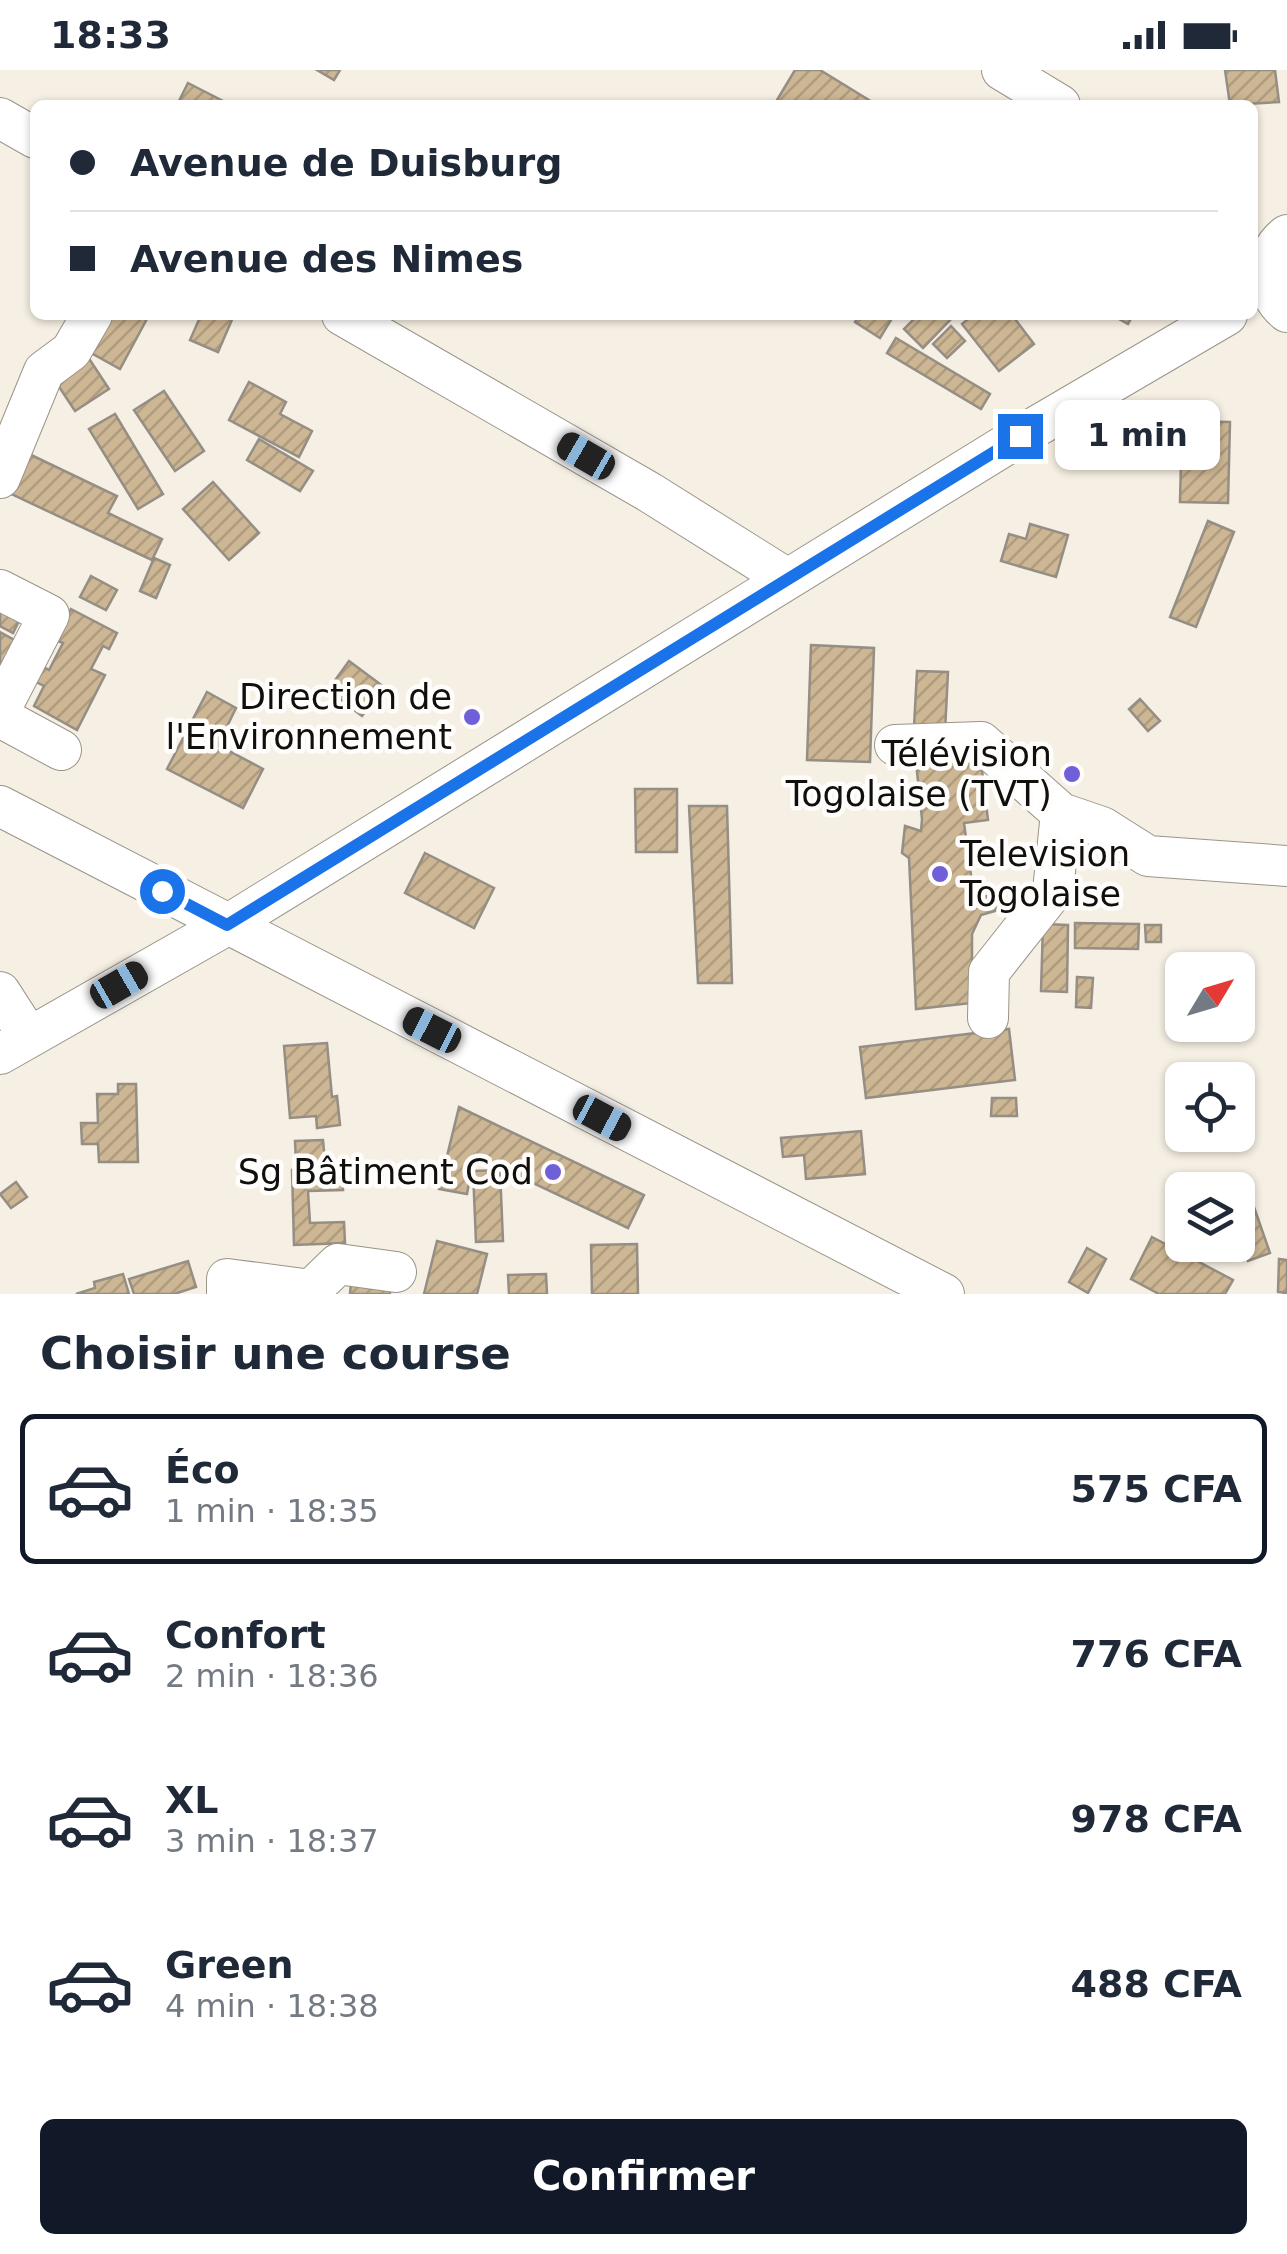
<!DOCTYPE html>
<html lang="fr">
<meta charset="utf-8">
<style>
body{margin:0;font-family:"DejaVu Sans",sans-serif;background:#f6f6f7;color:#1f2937;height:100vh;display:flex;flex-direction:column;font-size:38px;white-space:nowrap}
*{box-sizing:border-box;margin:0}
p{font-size:32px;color:#747a83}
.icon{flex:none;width:55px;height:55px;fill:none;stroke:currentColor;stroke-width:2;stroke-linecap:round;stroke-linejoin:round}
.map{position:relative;height:1224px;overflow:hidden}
.drawer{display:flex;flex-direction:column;background:#fff;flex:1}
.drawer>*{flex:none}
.guide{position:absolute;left:30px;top:30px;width:1228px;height:220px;border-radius:15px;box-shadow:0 2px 8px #0004;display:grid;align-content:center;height:220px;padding:0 40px;background:#fff}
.needle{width:65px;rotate:52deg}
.fabs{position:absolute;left:1165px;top:882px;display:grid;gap:20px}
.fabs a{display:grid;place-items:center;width:90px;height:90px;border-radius:15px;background:#fff;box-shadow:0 2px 8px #0004;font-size:50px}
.end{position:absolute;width:45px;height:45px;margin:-22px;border:12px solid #1a73e8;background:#fff;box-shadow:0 0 0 5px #fff}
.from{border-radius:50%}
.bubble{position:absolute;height:70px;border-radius:15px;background:#fff;box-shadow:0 2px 8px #0004;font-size:32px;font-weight:700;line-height:70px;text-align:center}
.car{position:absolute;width:30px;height:60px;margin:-30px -15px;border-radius:12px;box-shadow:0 0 8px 2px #0007;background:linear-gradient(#222 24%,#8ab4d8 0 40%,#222 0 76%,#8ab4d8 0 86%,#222 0)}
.guide b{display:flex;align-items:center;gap:35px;height:95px;font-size:38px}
.guide b+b{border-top:2px solid #e0e1e3}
.guide i{width:25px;height:25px;background:#1f2937}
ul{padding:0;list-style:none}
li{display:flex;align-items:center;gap:30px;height:150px;margin:0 20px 15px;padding:0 20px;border:5px solid transparent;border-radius:15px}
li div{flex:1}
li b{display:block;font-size:38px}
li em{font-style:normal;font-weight:700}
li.selected{border-color:#111827}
li>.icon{width:90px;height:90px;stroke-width:1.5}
h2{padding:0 40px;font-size:45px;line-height:120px}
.cta{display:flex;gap:20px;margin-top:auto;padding:20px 40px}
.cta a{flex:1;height:115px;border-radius:15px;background:#111827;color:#fff;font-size:40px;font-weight:700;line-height:115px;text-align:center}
.status{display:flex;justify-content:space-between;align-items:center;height:70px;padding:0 50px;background:#fff;direction:ltr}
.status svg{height:28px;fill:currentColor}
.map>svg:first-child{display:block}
.building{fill:url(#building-hatch);stroke:#958e84;stroke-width:2.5}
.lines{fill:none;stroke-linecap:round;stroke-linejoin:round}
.minor-casing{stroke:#9b948a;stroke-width:42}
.minor{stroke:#fff;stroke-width:40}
.route{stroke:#1a73e8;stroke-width:12}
.poi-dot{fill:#6f5fd9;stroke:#fefdfb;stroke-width:4}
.labels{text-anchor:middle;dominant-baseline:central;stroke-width:9;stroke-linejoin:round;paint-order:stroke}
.poi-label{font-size:35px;fill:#110f0b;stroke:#fefdfb;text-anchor:end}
</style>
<div class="status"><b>18:33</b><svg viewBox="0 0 49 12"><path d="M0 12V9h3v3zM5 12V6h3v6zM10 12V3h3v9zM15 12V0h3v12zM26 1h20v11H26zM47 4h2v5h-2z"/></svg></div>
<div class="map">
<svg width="1287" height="1224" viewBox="0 0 1287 1224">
<defs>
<pattern id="building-hatch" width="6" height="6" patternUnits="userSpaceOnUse" patternTransform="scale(2.5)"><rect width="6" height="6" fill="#cdb693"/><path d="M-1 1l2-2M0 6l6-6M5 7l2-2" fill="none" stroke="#af9b7d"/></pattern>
</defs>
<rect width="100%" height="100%" fill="#f6efe3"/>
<g class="building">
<path d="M317,0h23l-6,10z"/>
<path d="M795,0h25l57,35h-103z"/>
<path d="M1225,0h50l4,32 -49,3z"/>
<path d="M188,13l43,22h-54z"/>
<path d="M102,245h47l-29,54 -36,-20z"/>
<path d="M201,245h33l-16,37 -28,-12z"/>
<path d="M859,245h35l-14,23 -25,-16z"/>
<path d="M918,245h37l-32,33 -19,-19z"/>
<path d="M973,245h39l22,29 -35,27 -37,-47z"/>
<path d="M1112,245h21l-5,9z"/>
<path d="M951,256l14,15 -18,17 -14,-14z"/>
<path d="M896,268l94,56 -9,15 -94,-56z"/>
<path d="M86,284l23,35 -34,22 -23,-35z"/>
<path d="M249,312l37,20 -6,12 32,17 -13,26 -70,-37z"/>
<path d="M164,321l40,60 -29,20 -41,-61z"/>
<path d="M115,344l48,80 -25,15 -49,-80z"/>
<path d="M1182,351l48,1 -2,81 -48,-1z"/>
<path d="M259,369l54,32 -13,20 -53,-31z"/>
<path d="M27,383l90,43 -9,17 54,26 -10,21 -143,-67z"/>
<path d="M213,412l46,51 -30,27 -46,-51z"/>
<path d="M1208,451l26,11 -38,95 -26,-10z"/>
<path d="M1030,454l38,11 -12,42 -55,-16 8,-27 17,5z"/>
<path d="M154,488l16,7 -14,33 -16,-7z"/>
<path d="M91,506l26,14 -11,20 -26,-13z"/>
<path d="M0,529l24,12 -11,22 -13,-7z"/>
<path d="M71,539l46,24 -8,16 -6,-3 -12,23 14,6 -28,55 -43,-24 10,-20 -10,-5 8,-15 7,4 14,-27 -8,-3z"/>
<path d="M0,562l20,11 -20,36z"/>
<path d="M811,575l63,3 -4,114 -63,-2z"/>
<path d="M349,591l35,26 -22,29 -34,-26z"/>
<path d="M917,601l31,1 -3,60 -31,-5z"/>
<path d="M207,622l29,16 -18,37 45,24 -20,39 -76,-39z"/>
<path d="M1140,629l20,22 -12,10 -19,-22z"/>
<path d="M916,692h65l7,58 -24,3 9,67h6l-2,7 23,-2 -5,16 -14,4 -9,19v69l-56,6 -7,-151 -7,-5 3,-27 16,5 1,-12z"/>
<path d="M635,719h42v63h-41z"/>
<path d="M689,736h38l5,177h-34z"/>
<path d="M425,783l69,35 -20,40 -69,-35z"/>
<path d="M1075,853l64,1 -1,25 -63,-1z"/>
<path d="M1043,854l25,1 -1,67 -26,-1z"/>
<path d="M1145,855h16v17h-15z"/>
<path d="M1077,907l16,1 -2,30 -15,-1z"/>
<path d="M1009,959l6,51 -149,18 -6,-51z"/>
<path d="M327,973l5,54 5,-1 3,29 -23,3 -1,-12 -26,2 -6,-72z"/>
<path d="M118,1014h18l2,78h-39l-1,-18h-16l-1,-21h17l-1,-29h21z"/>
<path d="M992,1028h24l1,18h-26z"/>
<path d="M459,1037l185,88 -16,33 -154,-73 -7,39 -28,-5z"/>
<path d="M861,1061l4,43 -59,5 -2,-24 -21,2 -2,-19z"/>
<path d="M323,1070l2,22 -29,1 -1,-22z"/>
<path d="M342,1099l1,21 -35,1 2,32 34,-1 1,21 -51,2 -2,-75z"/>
<path d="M500,1100l3,71 -27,1 -3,-71z"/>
<path d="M16,1112l11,15 -16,11 -11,-14z"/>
<path d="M1248,1120l22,63 -22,8 -10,-28v-40z"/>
<path d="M1152,1167l81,43 -8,14h-66l-28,-15z"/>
<path d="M437,1171l50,13 -10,40h-53z"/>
<path d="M637,1174l1,50h-46l-1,-49z"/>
<path d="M1087,1178l19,11 -18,34 -19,-11z"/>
<path d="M1279,1189l8,1v33l-9,-1z"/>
<path d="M188,1191l8,26 -22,7h-40l-5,-15z"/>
<path d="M352,1200l39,9 -1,15h-40z"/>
<path d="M123,1204l6,20h-53l19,-6 -1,-6z"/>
<path d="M546,1204l1,20h-38l-1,-19z"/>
</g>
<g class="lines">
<g class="minor-casing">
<g id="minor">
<path d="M1002,0l58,35"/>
<path d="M0,48l35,20"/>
<path d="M1287,165c-26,20 -25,57 0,77"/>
<path d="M342,245l307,177 137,86"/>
<path d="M0,408l44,-107 27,-20 21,-36"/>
<path d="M0,520l49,25 -49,95"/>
<path d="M0,647l61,33"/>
<path d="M895,675l86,-3 80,71 41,14 46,29 139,10"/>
<path d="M0,736l944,488"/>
<path d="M0,922l29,45"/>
<path d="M988,948l1,-46 64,-81 8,-78"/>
<path d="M0,984l227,-129 793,-489 207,-121"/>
<path d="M227,1224v-15l84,11 27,-26 58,8"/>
</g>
</g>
<use href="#minor" class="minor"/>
</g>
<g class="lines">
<path class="route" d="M162,821l65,34 793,-489"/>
</g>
<g class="poi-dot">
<circle cx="472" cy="647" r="10"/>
<circle cx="1072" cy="704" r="10"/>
<circle cx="940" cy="804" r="10"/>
<circle cx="553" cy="1102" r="10"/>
</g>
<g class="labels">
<g class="poi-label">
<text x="452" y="627">Direction de<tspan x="452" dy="40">l'Environnement</tspan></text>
<text x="1052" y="684">Télévision<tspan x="1052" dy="40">Togolaise (TVT)</tspan></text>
<text x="960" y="784" text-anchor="start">Television<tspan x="960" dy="40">Togolaise</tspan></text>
<text x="533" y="1102">Sg Bâtiment Cod</text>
</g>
</g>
</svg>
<div class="fabs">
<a><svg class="needle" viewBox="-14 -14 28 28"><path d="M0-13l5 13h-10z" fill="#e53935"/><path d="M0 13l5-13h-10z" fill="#747a83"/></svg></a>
<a><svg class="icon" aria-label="locate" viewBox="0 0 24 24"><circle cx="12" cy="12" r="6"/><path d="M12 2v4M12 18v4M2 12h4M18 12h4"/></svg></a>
<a><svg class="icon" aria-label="layers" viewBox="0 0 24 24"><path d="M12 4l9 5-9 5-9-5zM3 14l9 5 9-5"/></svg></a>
</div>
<i class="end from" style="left:162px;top:821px"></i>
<i class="end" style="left:1020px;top:366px"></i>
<div class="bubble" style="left:1055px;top:330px;width:165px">1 min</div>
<i class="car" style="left:586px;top:386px;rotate:300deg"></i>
<i class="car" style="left:119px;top:915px;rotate:60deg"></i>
<i class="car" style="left:432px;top:960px;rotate:297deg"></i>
<i class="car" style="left:602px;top:1048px;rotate:118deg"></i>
<div class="guide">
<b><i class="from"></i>Avenue de Duisburg</b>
<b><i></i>Avenue des Nimes</b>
</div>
</div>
<section class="drawer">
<h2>Choisir une course</h2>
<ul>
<li class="selected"><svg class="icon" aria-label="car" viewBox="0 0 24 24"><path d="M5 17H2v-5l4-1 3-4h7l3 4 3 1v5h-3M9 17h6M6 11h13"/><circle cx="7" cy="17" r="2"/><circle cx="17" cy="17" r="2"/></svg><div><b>Éco</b><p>1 min · 18:35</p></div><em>575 CFA</em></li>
<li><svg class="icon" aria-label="car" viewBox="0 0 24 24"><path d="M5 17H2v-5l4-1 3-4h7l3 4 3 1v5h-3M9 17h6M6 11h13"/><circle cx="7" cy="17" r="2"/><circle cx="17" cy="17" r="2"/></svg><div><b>Confort</b><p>2 min · 18:36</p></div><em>776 CFA</em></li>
<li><svg class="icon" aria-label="car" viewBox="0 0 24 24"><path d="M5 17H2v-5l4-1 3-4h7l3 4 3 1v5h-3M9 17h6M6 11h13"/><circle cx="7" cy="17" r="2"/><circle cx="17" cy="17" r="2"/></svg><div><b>XL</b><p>3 min · 18:37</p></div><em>978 CFA</em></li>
<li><svg class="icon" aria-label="car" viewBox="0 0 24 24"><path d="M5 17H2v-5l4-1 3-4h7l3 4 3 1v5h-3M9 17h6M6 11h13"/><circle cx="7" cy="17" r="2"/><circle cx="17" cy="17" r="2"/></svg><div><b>Green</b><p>4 min · 18:38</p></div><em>488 CFA</em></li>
</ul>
<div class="cta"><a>Confirmer</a></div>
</section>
